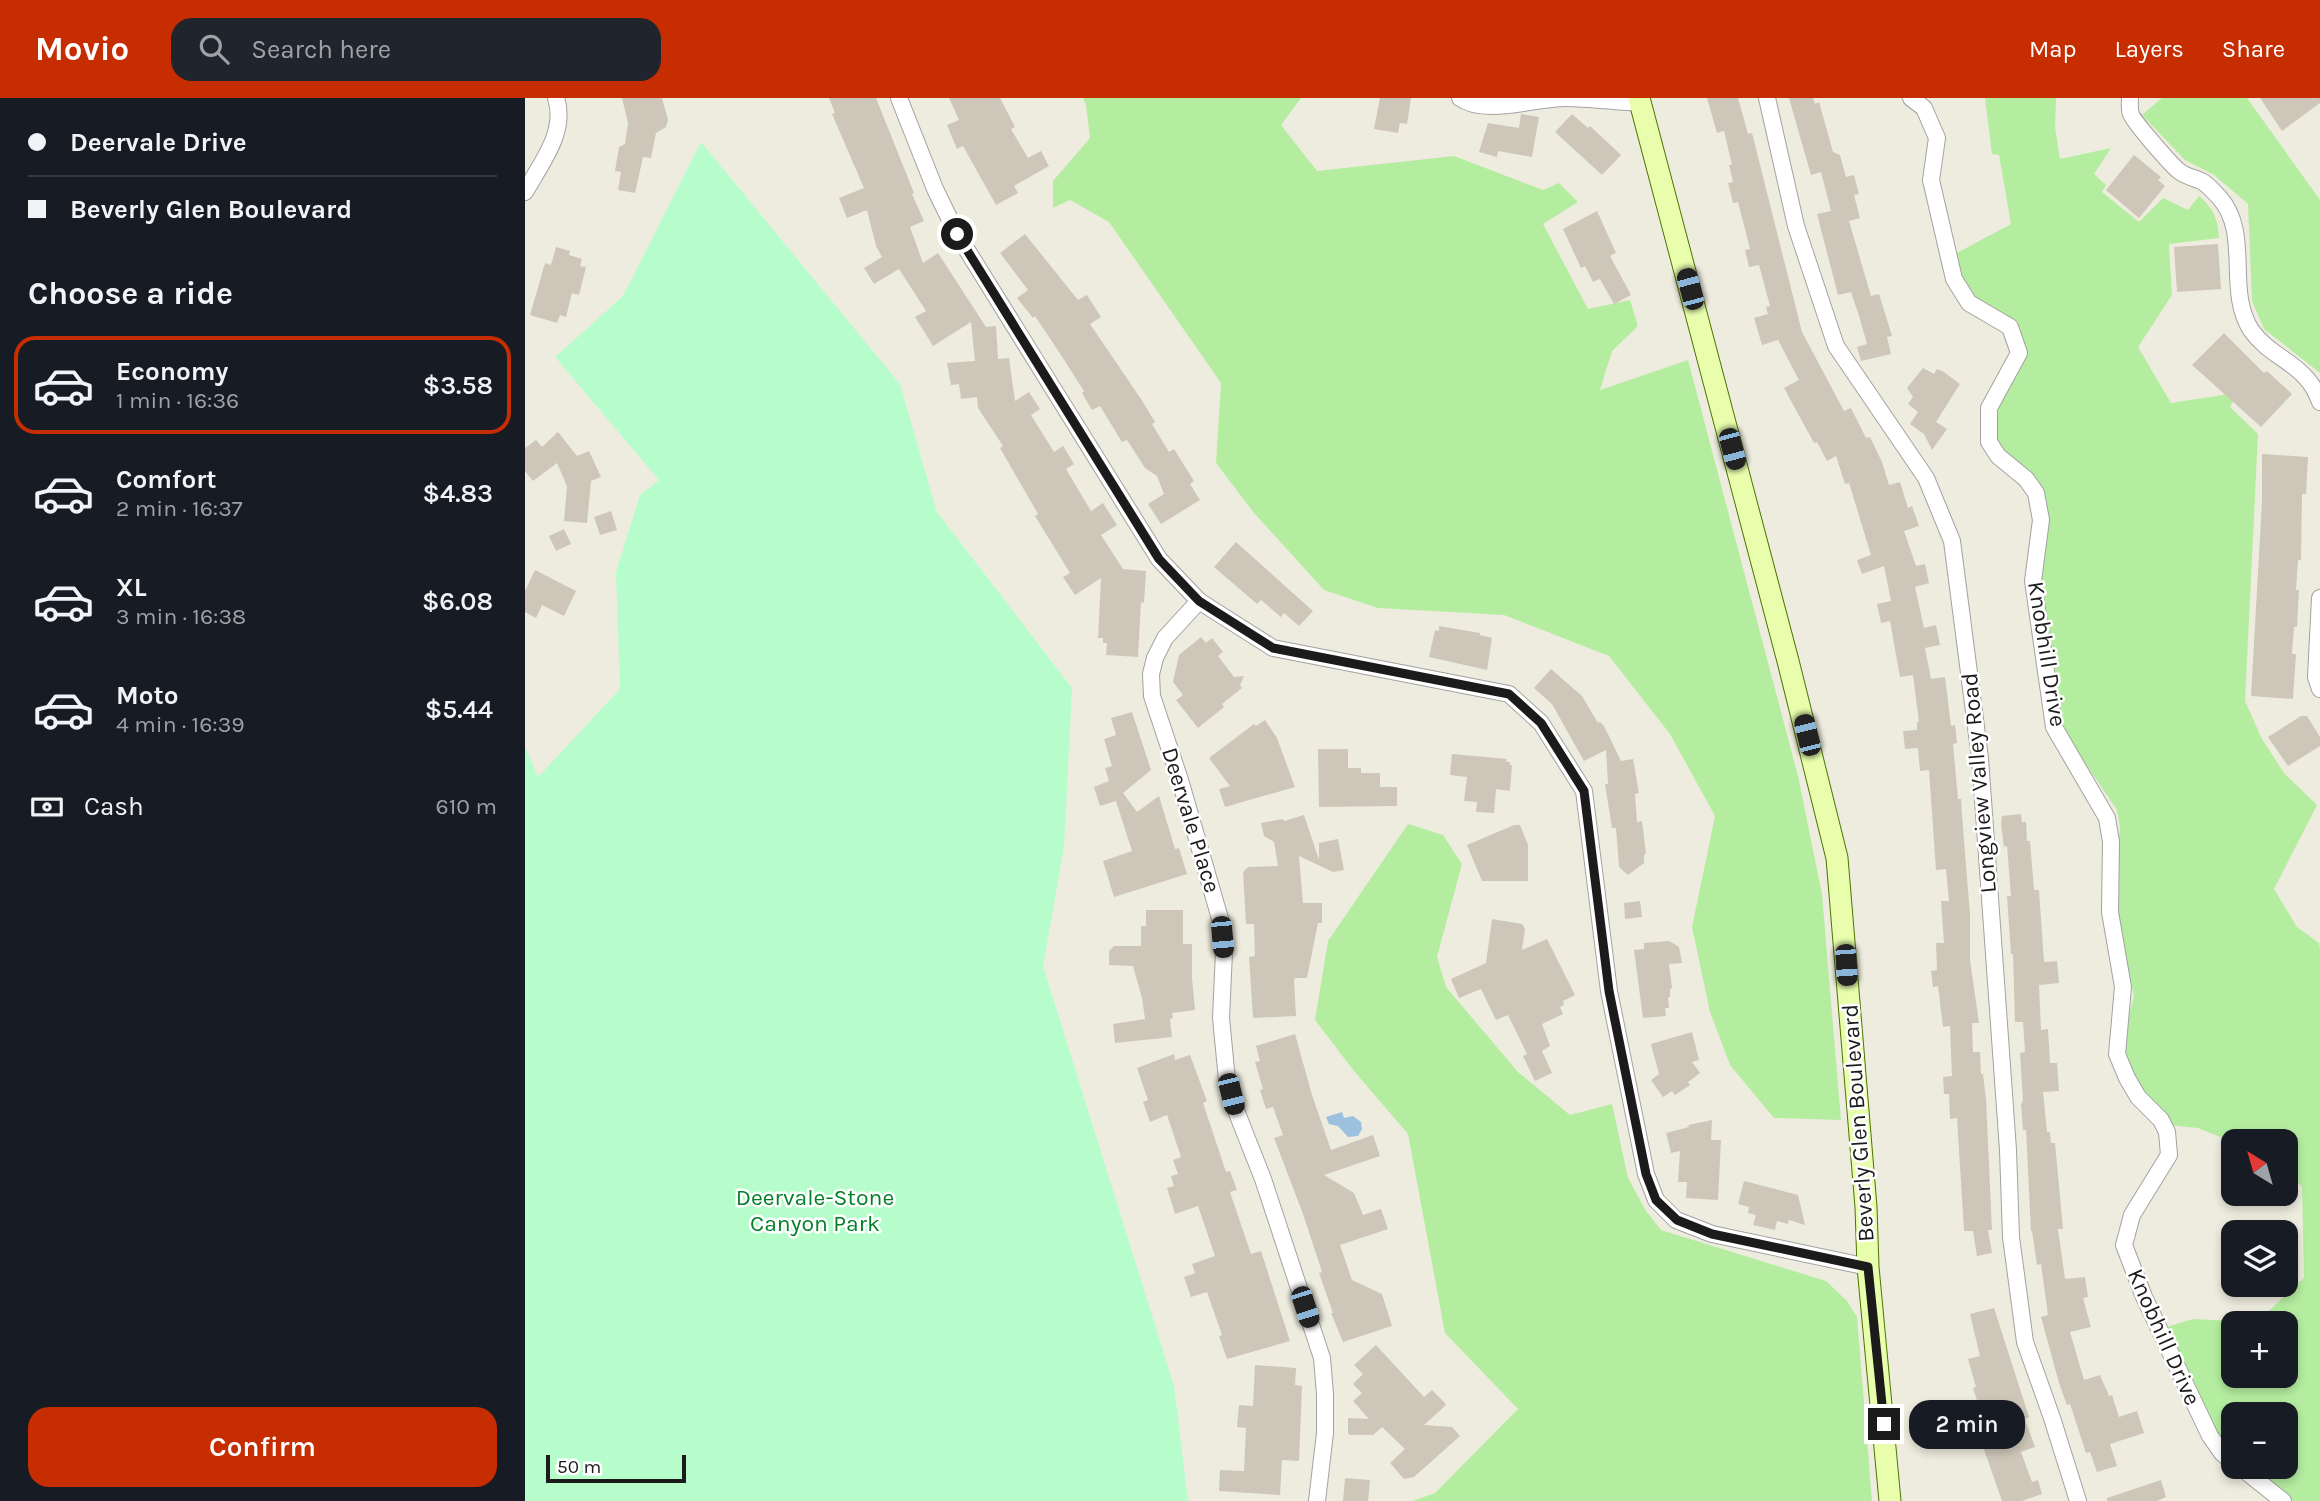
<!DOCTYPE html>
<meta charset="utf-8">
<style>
body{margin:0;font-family:Karla,sans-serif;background:#20242c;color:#f1f3f6;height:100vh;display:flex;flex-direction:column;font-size:26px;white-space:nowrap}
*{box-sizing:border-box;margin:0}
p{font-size:23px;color:#9ea1a6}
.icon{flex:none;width:38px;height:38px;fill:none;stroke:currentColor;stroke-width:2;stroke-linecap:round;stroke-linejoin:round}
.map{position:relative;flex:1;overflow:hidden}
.sheet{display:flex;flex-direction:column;background:#171b24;width:525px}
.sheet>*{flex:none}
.hud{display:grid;align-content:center;height:154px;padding:0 28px;background:#171b24}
.needle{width:46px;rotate:323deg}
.fabs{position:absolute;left:1696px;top:1031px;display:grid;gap:14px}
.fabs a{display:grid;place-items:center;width:77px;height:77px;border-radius:14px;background:#171b24;box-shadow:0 4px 10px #0003;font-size:35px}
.scale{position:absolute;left:21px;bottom:18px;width:140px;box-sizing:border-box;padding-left:7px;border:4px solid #1b1b1b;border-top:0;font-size:19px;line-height:24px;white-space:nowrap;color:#1b1b1b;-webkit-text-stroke:5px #fff;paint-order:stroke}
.end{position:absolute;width:32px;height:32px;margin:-16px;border:9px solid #1b1b1b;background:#fff;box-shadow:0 0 0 4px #fff}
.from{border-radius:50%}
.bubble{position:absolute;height:49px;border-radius:21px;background:#171b24;box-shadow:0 4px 10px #0003;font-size:23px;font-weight:600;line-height:49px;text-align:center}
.car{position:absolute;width:21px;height:42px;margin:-21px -10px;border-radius:9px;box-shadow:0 0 5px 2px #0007;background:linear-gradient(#222 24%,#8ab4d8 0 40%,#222 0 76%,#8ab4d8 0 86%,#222 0)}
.hud b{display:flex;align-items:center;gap:24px;height:66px;font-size:26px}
.hud b+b{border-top:2px solid #363941}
.hud i{width:18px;height:18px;background:#f1f3f6}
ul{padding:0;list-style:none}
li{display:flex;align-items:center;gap:21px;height:98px;margin:0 14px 10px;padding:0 14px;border:4px solid transparent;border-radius:21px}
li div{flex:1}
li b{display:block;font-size:26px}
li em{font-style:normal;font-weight:600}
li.current{border-color:#c62d00}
li>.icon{width:63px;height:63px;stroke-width:1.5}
h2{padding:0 28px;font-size:32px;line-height:84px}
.pay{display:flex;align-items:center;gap:18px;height:77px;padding:0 28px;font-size:26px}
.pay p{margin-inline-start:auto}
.action{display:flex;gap:14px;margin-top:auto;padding:14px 28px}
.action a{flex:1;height:80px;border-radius:21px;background:#c62d00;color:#fff;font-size:28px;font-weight:600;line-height:80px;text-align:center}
header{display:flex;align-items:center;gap:42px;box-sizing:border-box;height:98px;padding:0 35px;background:#c62d00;color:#fff}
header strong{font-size:33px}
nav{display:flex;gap:38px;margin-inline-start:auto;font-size:24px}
.search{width:490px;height:63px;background:#20242c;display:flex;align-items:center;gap:18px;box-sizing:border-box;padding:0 24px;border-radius:21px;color:#9ea1a6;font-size:26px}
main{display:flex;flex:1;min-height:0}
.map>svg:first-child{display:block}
.grass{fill:#b5eda0;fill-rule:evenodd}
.park{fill:#b7fdcc}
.water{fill:#9cc1df}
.building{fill:#cec7b9}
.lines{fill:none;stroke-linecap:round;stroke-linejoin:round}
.minor-casing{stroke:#a2a2a2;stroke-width:18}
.secondary-casing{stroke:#4d7400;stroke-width:23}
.minor{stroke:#fff;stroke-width:16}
.secondary{stroke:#e8fead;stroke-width:21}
.route{stroke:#1b1b1b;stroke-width:9}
.labels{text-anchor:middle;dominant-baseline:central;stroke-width:5;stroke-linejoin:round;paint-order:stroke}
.street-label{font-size:23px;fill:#1b1b1b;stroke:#fff}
.park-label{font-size:23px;fill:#037f29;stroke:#fff}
</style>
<header>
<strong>Movio</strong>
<div class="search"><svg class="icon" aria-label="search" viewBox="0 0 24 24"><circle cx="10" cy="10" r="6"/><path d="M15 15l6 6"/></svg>Search here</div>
<nav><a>Map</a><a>Layers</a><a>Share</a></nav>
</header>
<main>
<section class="sheet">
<div class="hud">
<b><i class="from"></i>Deervale Drive</b>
<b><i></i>Beverly Glen Boulevard</b>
</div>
<h2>Choose a ride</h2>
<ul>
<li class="current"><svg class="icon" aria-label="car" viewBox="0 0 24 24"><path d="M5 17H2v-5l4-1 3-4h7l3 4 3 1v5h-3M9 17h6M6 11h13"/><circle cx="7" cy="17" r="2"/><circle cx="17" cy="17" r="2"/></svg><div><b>Economy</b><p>1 min · 16:36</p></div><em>$3.58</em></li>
<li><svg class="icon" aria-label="car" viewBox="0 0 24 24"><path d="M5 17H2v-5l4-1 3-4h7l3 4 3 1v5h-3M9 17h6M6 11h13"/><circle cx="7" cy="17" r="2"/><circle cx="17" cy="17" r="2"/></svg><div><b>Comfort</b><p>2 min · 16:37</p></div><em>$4.83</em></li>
<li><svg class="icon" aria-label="car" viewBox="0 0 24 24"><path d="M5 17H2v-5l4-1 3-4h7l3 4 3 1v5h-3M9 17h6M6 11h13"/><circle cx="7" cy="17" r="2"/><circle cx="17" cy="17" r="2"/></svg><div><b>XL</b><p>3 min · 16:38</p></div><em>$6.08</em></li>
<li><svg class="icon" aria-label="car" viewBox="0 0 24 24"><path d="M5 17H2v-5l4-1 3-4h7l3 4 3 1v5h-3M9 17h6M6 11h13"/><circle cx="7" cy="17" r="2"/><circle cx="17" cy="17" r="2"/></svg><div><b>Moto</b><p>4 min · 16:39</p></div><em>$5.44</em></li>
</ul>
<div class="pay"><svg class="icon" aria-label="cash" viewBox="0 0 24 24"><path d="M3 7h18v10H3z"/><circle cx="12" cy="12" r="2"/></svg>Cash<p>610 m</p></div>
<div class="action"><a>Confirm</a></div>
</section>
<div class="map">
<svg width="1795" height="1403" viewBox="0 0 1795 1403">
<rect width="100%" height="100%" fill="#eeecdf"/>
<g class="grass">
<path d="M558,0h218l-20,27 36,46 137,-15 89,34 16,-7 19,19 -35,22 45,85 42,-9 8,26 -26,25 -12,39 88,-30 110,416 24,118 19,226 -67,-2 -44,-53 -20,-53 -18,-85 23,-111 -45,-82 -61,-78 -105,-41 -126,-7 -54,-18 -70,-77 -38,-50 5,-80 -112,-161 -39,-22 -17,8v-27l37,-43 -4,-33z"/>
<path d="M1460,0h71l-1,29 5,32 51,-11 -17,26 12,11 -4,7 37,30 24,-24 25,12 11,-14c15,13 19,23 20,42l-50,6 3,51 -34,52 33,56 52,-8 9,-7 6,6 -8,13 28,27 -13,267 17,38 22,34 33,32 -43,84 23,38 22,16 1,6v552h-29l-44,-34 38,-1v-52h-52v41l-18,-19 -52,-108 30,-9 64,3 47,-44 -2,-91 -16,-19 -1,-27 -52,1 -35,-14 -30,-3 -28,-34 -10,-19 -4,-20 2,-33 6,-23 -18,-87 -1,-27 5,-55 -3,-17 -42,-62 -13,-26 -7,-21 -16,-125 8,-49 -1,-26 -14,-22 -37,-38 1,-36 28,-50 -64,-73 -7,-27 58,-31 -12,-69 -7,-1zM1708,1225h52v53h-52z"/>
<path d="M1637,0h85l73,102v173l-56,-44 -12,-28 -4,-97 -34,-29 -29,-15 -43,-45z"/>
<path d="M883,726l35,11 19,29 -25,93 9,30 72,85 52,43 42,-11 16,74 18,33 15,19 165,51 21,20 10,16 15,184h-459l22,-8 83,-84 -73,-76 -37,-199 -54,-63 -39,-51 13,-79z"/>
</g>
<path class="park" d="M176,44l199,242 37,128 135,176 -8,159 -21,119 131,420 14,115h-663v-755l13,31 82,-88 -4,-117 24,-77 19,-15 -104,-123 68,-61z"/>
<path class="water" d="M817,1014l2,6 9,-2 8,6 1,7 -4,7 -10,1 -10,-11 -9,-2 -3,-7z"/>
<g class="building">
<path d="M97,0h40l6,22 -2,7 -10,6 -5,25 -8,-1 -8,36 -17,-3 3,-18 -6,-1 4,-24 6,-3 3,-21z"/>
<path d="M304,0h47l38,95 -2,1 12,27 -14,6 13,36 15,-10 48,74 10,-1 2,33 11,-1 6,43 14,-9 11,17 -9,6 23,37 9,-6 11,18 -8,5 25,42 12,-8 14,22 -16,10 22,34 23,2 -2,32 -3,-1 -3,55 -32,-2 1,-12h-4v-5h-5l3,-60 -26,17 -12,-18 7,-4 -35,-57 3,-2 -38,-66 3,-2 -25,-38 -1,-11 -16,2 -2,-15 -8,1 -4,-22 28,-2 -4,-39 -38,24 -18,-29 11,-6 -27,-42 -25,15 -10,-16 18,-11 -6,-11 -9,-36 -20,8 -8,-20 25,-10 -32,-74 3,-1z"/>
<path d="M424,0h51l15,29 -4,2 17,29 13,-7 8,15 -35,20 4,7 -22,12 -33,-59 -6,3 -10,-24 12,-5z"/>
<path d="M855,0h31l-4,26 -7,-1 -2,10 -24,-4z"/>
<path d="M1182,0h31l10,36 4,-1 50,199 42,79 7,-3 15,30 4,-1 12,25 7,23 11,-3 8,26 4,-2 7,20 -15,5 12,35 9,-2 4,19 -14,4 9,41 12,-3 4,20 -15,3 6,31 14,-2 6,49 4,-1 2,18 -4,1 5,55h3l1,16 8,100v45l9,63h-7l1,29h7l1,22h2l3,25 6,131h-4l4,23 -15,3 -4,-25h-9l-7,-113 -7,1 -1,-25h-5l-1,-17 9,-1 -2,-50 -7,1 -5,-41 -5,1 -2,-16 6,-1 -1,-27h8l-3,-42h8l-3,-32 -10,1 -7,-100 -9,1 -2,-23 -13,1 -2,-18 14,-1v-8h2l-6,-47 -13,2 -10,-56 -9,2 -4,-19 14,-3 -7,-35 -22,8 -5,-14 14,-5 -22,-72 -4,1 -9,-28 -9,5 -10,-19 -3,1 -30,-55 15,-8 -21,-40 -16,5 -8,-27 14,-4 -2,-7 4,-1 -11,-41 -10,2 -4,-17 5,-1 -12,-47 -5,1 -5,-20 5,-1 -4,-17h3l-8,-34 -7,2z"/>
<path d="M1264,0h24l2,6 4,-2 14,50 7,3 6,22 8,-2 5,19 -5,1 6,23 -11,3 22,75 8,-2 13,42 -5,1 4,17 -30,7 -4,-14 10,-3 -8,-28 -8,-24 -13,3 -21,-81 14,-3 -10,-39 -10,3z"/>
<path d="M1735,0h60v5l-38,28z"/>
<path d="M996,16l18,3 -7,40 -34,-6 -1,6 -18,-5 9,-29 31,5z"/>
<path d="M1047,16l16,14 2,-2 31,29 -19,20 -47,-43z"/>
<path d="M1609,57l27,22 -3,3 7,6 -26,32 -33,-28z"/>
<path d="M1072,113l19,42 -6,3 21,39 -17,9 -14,-25 -7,3 -8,-16 -4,2 -18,-39z"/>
<path d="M500,136l53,66 9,-5 14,22 -11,7 51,75 14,23 -3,2 17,28 5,-3 20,32 -4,3 10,16 -39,24 -13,-20 16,-10 -7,-18 -12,-8 -18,-28 -5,2 -22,-36 -8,4 -10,-17 2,-2 -25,-39 -24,-36 -2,2 -16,-20 11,-8 -28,-37z"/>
<path d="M1693,146l3,45 -44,3 -3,-45z"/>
<path d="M31,149l14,4 -1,4 13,4 -2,7 6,1 -7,28 -7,-2 -6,24 -6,-2 -3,8 -27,-8 15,-52 6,2z"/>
<path d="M1699,235l40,40 3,-2 25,23 -31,33 -69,-62z"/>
<path d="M1398,270l11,6 3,-5 7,3 16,12 -24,38 11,7 -15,21 -8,-16 -14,-10 8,-12 -10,-8 5,-7 -6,-9z"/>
<path d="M33,334l19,24 12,-5 12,26 -10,4 -4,42 -23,-2 3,-35 -10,-23 -24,18 -8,-10v-23l11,-8 6,7z"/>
<path d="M1737,356l46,3 -2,37h-4l-1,66h-3l-2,30h3l-2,37h-3l-2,27h4l-3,45 -42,-3 11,-194z"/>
<path d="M86,413l6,19 -17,5 -6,-18z"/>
<path d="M39,431l7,15 -15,7 -7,-15z"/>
<path d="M711,444l77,69 -14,15 -15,-13 -3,4 -20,-17 -4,4 -43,-37z"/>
<path d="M10,472l41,21 -12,25 -22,-11 -6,13 -11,-6v-21z"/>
<path d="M914,528l41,7v2l12,3 -5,32 -58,-13 6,-27 4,1z"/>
<path d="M676,539l5,6 6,-5 11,14 -5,4 16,21 10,-1 -4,9 2,3 -20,16 2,3 -26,21 -22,-28 7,-5 -10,-13 6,-27z"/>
<path d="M1026,571l31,27 16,27 2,-1 4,4 17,35 12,-2 6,34 -4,1 2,28 5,-1 4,33h-2v9l-16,12 -9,-8 -3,-39h-4l-7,-44h3l-2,-34 -22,11 -32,-57 -18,-16z"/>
<path d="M607,614l19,58 -28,23 14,19 22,-16 16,53 4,-1 8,26 -73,23 -11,-36 29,-10 -16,-50 -16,5 -6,-19 15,-6 -4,-13 7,-2 -8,-27 12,-4 -5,-17z"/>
<path d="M1776,618h6l13,21v9l-32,20 -20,-29z"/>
<path d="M740,622l12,18 18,49 -70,20 -6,-18 11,-3 -21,-28 45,-34 2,2z"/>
<path d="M793,651h30v19h13v5h19v14h17v19l-78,1z"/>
<path d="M927,656l55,5 -1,3h4v3h2l-2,26 -14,-2 -2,24 -18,-1 1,-10 -13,-1 3,-24 -17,-2z"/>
<path d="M1496,716l1,8h4l1,19h3l4,49h5l5,72 13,-1 2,22 -20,2 2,45 7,-1 2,34h7l2,28 -16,1 4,40h3l1,11h4l8,86h-5l7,50 20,-2 3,20 -5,1 8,29 -21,5 14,48 16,-5 9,21 3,-1 7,22 18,-6 7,22 -34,11 7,22 -20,6 -7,-20 -4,1 -16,-49 -3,1 -8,-22 -18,-66 7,-2 -7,-51 -4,1 -5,-34h-1l-5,-101h-3l-2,-26 2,-3 -3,-48 5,-1 -2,-30h-8l-2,-68h-2l-4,-58h4l-4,-50 -3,1 -3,-23 1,-8z"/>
<path d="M779,717l15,45v-17l19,-4 6,31 -11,2 -34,-16 4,47h19v20h-4l-11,55h-12l-1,3 2,35 -43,2 -4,-61 6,-1 -1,-32h-8l-3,-52 5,-5 30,-1 -4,-24 -10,-6 -3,-13 22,-4 1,2z"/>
<path d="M989,727h6l8,20v36h-46l-15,-36z"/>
<path d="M1115,803l2,16 -17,2 -1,-16z"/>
<path d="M621,812h37v34h9v34l3,32 -23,3 1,5 -3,1 2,18 -57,6 -2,-19 32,-5 -3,-21 -9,-32 -24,-1v-14l5,-5h27v-20h5z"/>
<path d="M967,821l30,5 3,5 -3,21 25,-11 28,56 -12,6 1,4 -4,2 3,7 -21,10 8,22 -8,5 10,22 -17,8 -12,-25 4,-2 -19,-39 -12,5 -15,-31 -22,9 -8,-19 35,-16z"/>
<path d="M1144,843l10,6 3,16 -13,1 3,24 -2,1v8h-2l1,11h-4l1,8 -23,2 -9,-68 10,-1v-6z"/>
<path d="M1167,934l7,28 -7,2 8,11 -12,9 2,3 -15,10 -3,-4 -9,6 -12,-17 8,-6 -8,-30z"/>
<path d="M770,936l17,61 19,55 42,-15 7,21 -56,19 30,18 9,22 18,-6 7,20 -48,16 12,35 30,14 10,32 -49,16 -12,-29h2l-14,-40 3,-1 -19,-58 -29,-76 9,-3 -10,-28 -7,2 -6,-19 3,-1 -8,-27 5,-1 -4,-15z"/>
<path d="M649,956l1,6 15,-5 17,46 -4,2 23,69 4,-1 7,19 -7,2 21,62 10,-3 29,90 -63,18 -8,-23 3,-1 -15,-43 -16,5 -7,-20 11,-4 -3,-9 23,-8 -17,-50 -23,8 -8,-26 7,-2 -3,-10 7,-2 -5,-14 8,-3 -14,-42 -17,7 -7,-20 5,-2 -11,-32z"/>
<path d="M1187,1022l-1,20h10l-3,60 -32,-2 1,-16h-9l2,-31 -9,2 -5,-20 23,-6 -1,-2z"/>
<path d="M1219,1083l54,14 7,30 -16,-5 -1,4 -11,-3 -2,9 -22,-5 3,-10 -8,-2 1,-6 -11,-3z"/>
<path d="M1469,1210l35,109 -4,2 10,28 -14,5 11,30 6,-2 4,14 -20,7h-20l-22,-63 8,-3 -15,-47 3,-1 -8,-28 12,-3 -10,-42z"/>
<path d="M851,1247l48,52 8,-7 13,13 1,2 -22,20 28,2 8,9 -46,41 -10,2 -14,-16 15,-14 -23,-22 -9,8h-23l-2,-2v-15l21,1 -16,-18 9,-8 -9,-9 10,-10 -9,-9z"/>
<path d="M730,1267l41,3 -1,17 7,1 -3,75 -17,-1 -2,35 -61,-4 1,-21 24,1 2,-43 -9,-1 2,-22 14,1z"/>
<path d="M820,1380l25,2 -2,21h-25z"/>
<path d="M1636,1382l5,17 -9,4h-50v-3z"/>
</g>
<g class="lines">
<g class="minor-casing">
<g id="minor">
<path d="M374,0l36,91 22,45 202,325 40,42 74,47 236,46 32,29 43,68 25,200 37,183 10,26 20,20 36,14 156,33"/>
<path d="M935,0c25,18 75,0 105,0 25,0 51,4 76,5"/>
<path d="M1242,0l29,128 40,120 90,132 26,63 28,217 28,392 3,87 14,105 27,76 26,83"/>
<path d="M1386,0l13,10 13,30 -6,42 23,99 15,24 41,24 9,26 -30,55v34l9,14 28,23 10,14 5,27 -8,61 21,146 53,91 4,24 -1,70 13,75 -6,67 10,24 11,19 23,23 6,12 2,23 -37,60 -8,30 20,52 66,139 12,17 11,9"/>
<path d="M1605,0c0,5 -1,11 1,16 1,6 41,52 48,57 7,6 17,7 24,11 6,4 11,10 16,15 33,37 6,92 32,133 21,30 56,33 69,72"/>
<path d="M0,94c16,-29 42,-60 31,-94"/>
<path d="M1795,500l-4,79 4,12"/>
<path d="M674,503l-34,37 -10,20 -4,16 1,22 28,84 41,142 3,30 -3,66 6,62 8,28 28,71 59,179 3,36v39l-8,68"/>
<path d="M1714,1368l44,35"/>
</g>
</g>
<g class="secondary-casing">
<path id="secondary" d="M1114,0l149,563 49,197 29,349 2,60 22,234"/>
</g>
<use href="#minor" class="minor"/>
<use href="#secondary" class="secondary"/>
</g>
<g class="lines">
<path class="route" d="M432,136l202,325 40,42 74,47 236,46 32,29 43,68 25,200 37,183 10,26 21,20 35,14 156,33 16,157"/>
</g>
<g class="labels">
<g class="street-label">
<text transform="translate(1522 556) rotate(81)">Knobhill Drive</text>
<text transform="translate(1454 685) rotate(-95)">Longview Valley Road</text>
<text transform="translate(666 722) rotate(73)">Deervale Place</text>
<text transform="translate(1333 1025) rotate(-94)">Beverly Glen Boulevard</text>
<text transform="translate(1639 1239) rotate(66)">Knobhill Drive</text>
</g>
<g class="park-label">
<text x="290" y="1099">Deervale-Stone<tspan x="290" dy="26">Canyon Park</tspan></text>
</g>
</g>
</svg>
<div class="fabs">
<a><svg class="needle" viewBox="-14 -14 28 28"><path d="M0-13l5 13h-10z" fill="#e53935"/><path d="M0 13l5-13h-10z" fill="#9ea1a6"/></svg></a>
<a><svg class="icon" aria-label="layers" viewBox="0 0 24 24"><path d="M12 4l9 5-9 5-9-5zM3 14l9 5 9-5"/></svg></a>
<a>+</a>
<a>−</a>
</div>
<div class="scale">50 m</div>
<i class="end from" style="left:432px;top:136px"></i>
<i class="end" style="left:1359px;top:1326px"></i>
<div class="bubble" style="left:1384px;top:1302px;width:116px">2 min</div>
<i class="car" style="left:1165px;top:191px;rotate:345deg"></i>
<i class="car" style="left:1207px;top:351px;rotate:165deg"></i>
<i class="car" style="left:1282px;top:637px;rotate:346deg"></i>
<i class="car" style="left:697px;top:839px;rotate:175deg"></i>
<i class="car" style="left:1321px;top:867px;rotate:176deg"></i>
<i class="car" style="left:706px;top:996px;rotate:166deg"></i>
<i class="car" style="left:780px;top:1209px;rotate:162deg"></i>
</div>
</main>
